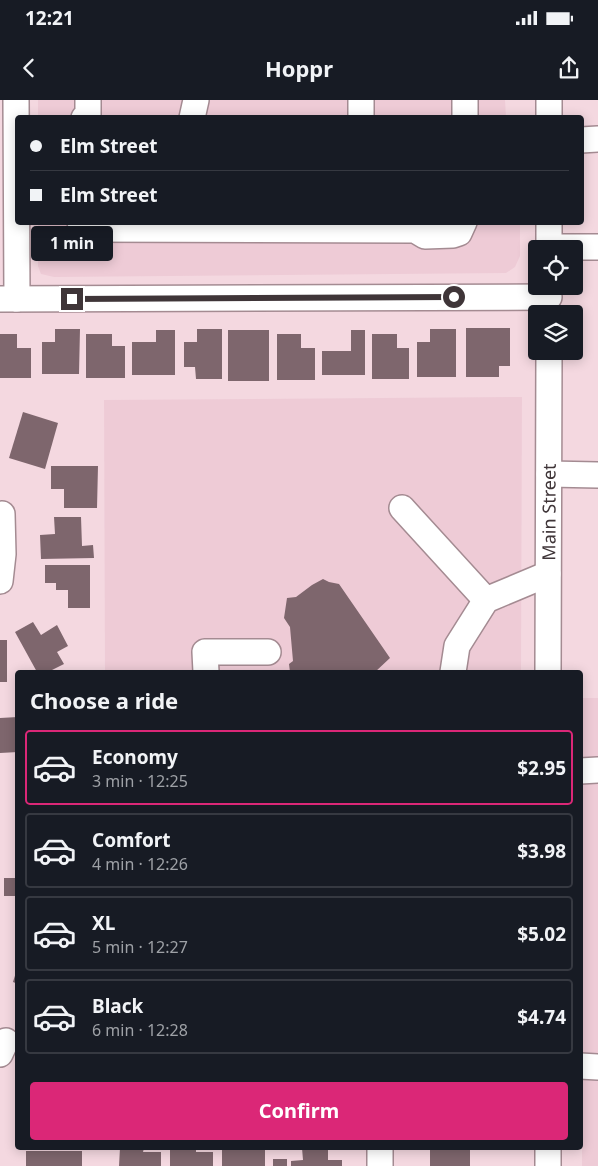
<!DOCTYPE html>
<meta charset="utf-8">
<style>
body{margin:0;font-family:"Noto Sans",sans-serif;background:#242831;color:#f1f3f6;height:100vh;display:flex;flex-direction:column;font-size:19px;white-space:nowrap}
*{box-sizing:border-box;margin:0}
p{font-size:16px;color:#9ea1a6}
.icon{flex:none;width:28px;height:28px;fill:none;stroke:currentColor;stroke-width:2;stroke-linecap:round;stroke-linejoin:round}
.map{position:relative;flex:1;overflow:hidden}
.sheet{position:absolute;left:15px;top:570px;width:568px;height:480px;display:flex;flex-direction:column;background:#171b24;border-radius:5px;box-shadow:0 2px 12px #0003}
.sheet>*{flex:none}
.top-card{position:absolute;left:15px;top:15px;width:569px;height:110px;border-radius:5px;box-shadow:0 2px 12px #0003;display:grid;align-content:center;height:110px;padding:0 15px;background:#171b24}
.controls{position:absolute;left:528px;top:140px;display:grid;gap:10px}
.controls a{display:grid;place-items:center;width:55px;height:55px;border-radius:5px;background:#171b24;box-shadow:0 2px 12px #0003;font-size:25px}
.end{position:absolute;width:22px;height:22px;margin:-11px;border:6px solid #3f3538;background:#fff;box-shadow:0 0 0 2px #fff}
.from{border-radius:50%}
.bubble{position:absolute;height:35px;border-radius:5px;background:#171b24;box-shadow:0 2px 12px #0003;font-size:16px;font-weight:700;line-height:35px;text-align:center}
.top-card b{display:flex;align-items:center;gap:18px;height:48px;font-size:19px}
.top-card b+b{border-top:1px solid #363941}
.top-card i{width:12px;height:12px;background:#f1f3f6}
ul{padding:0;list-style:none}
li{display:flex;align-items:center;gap:15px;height:75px;margin:0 10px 8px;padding:0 5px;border:2px solid #363941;border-radius:5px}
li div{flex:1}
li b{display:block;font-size:19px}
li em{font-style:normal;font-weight:700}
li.current{border-color:#db2777}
li>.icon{width:45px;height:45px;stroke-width:1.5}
h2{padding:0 15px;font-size:22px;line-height:60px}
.button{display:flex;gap:10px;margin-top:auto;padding:10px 15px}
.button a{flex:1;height:58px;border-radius:5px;background:#db2777;color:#fff;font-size:20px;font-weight:700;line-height:58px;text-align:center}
.status{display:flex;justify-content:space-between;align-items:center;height:35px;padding:0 25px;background:#171b24;direction:ltr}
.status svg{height:14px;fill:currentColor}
header{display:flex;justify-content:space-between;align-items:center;height:65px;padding:0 15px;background:#171b24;font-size:22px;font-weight:700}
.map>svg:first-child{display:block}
.built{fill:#eecbd6}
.building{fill:#7e666d}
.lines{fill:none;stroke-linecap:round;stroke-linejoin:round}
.minor-casing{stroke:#a48b92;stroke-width:28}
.minor{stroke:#fff;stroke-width:25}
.route{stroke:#3f3538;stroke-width:6}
.labels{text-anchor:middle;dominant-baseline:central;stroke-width:5;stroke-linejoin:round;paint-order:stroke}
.street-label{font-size:18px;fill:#3f3538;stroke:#fde7ee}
</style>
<div class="status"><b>12:21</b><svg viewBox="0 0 49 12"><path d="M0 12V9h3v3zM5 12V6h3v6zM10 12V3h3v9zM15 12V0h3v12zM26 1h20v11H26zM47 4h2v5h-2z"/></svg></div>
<header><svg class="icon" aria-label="back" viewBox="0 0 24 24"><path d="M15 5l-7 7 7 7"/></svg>Hoppr<svg class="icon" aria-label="share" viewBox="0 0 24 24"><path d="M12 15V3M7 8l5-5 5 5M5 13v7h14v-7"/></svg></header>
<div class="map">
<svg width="598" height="1066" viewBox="0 0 598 1066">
<rect width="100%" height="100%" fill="#f4d8e0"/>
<g class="built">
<path d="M38,0h467l1,17 -468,1z"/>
<path d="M38,123h482v33l-5,11 -9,6 -452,4 -13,-3 -3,-8z"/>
<path d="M522,297l-1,275h-416l-1,-272z"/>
<path d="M583,598h15v468h-16z"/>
</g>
<g class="building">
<path d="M466,228h44v38h-11v11h-33z"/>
<path d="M55,229h25l-1,45h-37v-32h13z"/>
<path d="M197,229h25v50h-26l-1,-12h-11v-25h13z"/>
<path d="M430,229h26v48h-39v-35h13z"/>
<path d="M156,230h19v45h-43v-33h24z"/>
<rect x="228" y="230" width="41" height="51"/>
<path d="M351,230h14v45h-43v-24h29z"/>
<path d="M0,234h17v14h14v30h-31z"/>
<path d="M86,234h26v12h13v32h-39z"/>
<path d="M277,234h24v14h14v32h-38z"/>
<path d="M372,234h25v14h12v31h-37z"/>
<path d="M23,312l35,11 -13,46 -36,-11z"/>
<path d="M51,366h47l-1,42h-33v-19h-13z"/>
<path d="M54,417h27l1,29 11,-1 1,13 -53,1 -1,-24 15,-1z"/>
<path d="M45,465h45v43h-22v-18h-12v-7h-11z"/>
<path d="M323,479l6,3 10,2 51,74 -15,14h-85l-1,-8 4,-3 -3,-34 -6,-9 3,-20 9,-1 16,-12z"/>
<path d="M33,522l8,13 16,-10 11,21 -11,6 7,12 -16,8h-11l-22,-40z"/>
<rect x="0" y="540" width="7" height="42"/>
<path d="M18,617v35l-18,1v-35z"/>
<path d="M4,778h14v30h-3v-12h-11z"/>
<path d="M17,869h1v15l-5,-2z"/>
<path d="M120,1048h24l-1,4h18v14h-42z"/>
<path d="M170,1048h26v4h17v14h-43z"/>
<rect x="222" y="1048" width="43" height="18"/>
<path d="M302,1048h26v12h14v6h-51v-5l12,-1z"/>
<rect x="430" y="1048" width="40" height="18"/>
<rect x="26" y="1051" width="56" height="15"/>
<rect x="273" y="1059" width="14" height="7"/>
</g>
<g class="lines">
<g class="minor-casing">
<g id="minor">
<path d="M16,0l1,199"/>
<path d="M361,0v18"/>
<path d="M549,0v18"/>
<path d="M84,18l4,-2v-16"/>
<path d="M192,18l4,-18"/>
<path d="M465,18v-18"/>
<path d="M581,40l17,-1"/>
<path d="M80,122l7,7 328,1 10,6 28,-1 6,-2 5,-11"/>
<path d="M549,147h49"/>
<path d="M549,149v-27"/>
<path d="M0,199l549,-2"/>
<path d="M549,374l49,1"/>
<path d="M402,408l84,92"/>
<path d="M0,481l3,-27 -1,-40"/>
<path d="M206,572l-1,-20h63"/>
<path d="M453,572l4,-26 29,-46 62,-26"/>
<path id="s1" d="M548,572l1,-321"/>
<path d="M580,671l18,-1"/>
<path d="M0,954l6,-13"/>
<path d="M580,966l18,1"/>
<path d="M380,1048v18"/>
<path d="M548,1066v-18"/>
</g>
</g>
<use href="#minor" class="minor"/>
</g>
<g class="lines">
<path class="route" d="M72,199l382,-2"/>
</g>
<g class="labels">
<g class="street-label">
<text stroke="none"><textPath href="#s1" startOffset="160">Main Street</textPath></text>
</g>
</g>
</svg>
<div class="controls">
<a><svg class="icon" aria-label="locate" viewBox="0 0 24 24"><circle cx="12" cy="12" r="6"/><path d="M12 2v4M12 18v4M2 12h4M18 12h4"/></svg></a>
<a><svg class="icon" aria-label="layers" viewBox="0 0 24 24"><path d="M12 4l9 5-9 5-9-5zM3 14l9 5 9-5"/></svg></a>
</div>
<i class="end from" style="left:454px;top:197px"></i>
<i class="end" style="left:72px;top:199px"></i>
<div class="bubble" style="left:31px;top:126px;width:82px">1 min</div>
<div class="top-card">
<b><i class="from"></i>Elm Street</b>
<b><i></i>Elm Street</b>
</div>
<section class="sheet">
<h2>Choose a ride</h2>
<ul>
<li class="current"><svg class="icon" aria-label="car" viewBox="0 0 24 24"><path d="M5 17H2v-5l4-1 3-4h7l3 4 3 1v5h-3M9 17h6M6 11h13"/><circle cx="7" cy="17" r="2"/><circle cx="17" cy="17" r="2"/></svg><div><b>Economy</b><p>3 min · 12:25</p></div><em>$2.95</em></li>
<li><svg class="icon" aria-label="car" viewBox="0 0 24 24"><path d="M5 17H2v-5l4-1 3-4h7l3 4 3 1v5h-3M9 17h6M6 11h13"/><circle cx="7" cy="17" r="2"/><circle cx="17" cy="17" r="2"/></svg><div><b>Comfort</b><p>4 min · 12:26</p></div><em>$3.98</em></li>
<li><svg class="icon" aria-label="car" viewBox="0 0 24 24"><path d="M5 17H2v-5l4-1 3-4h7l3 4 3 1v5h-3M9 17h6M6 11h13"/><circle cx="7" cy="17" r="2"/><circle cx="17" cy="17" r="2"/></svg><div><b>XL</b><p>5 min · 12:27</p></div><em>$5.02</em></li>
<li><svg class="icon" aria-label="car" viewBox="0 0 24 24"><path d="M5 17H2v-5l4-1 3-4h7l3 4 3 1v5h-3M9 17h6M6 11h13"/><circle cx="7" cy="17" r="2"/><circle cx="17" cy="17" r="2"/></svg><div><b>Black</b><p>6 min · 12:28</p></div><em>$4.74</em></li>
</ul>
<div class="button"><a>Confirm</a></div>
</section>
</div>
